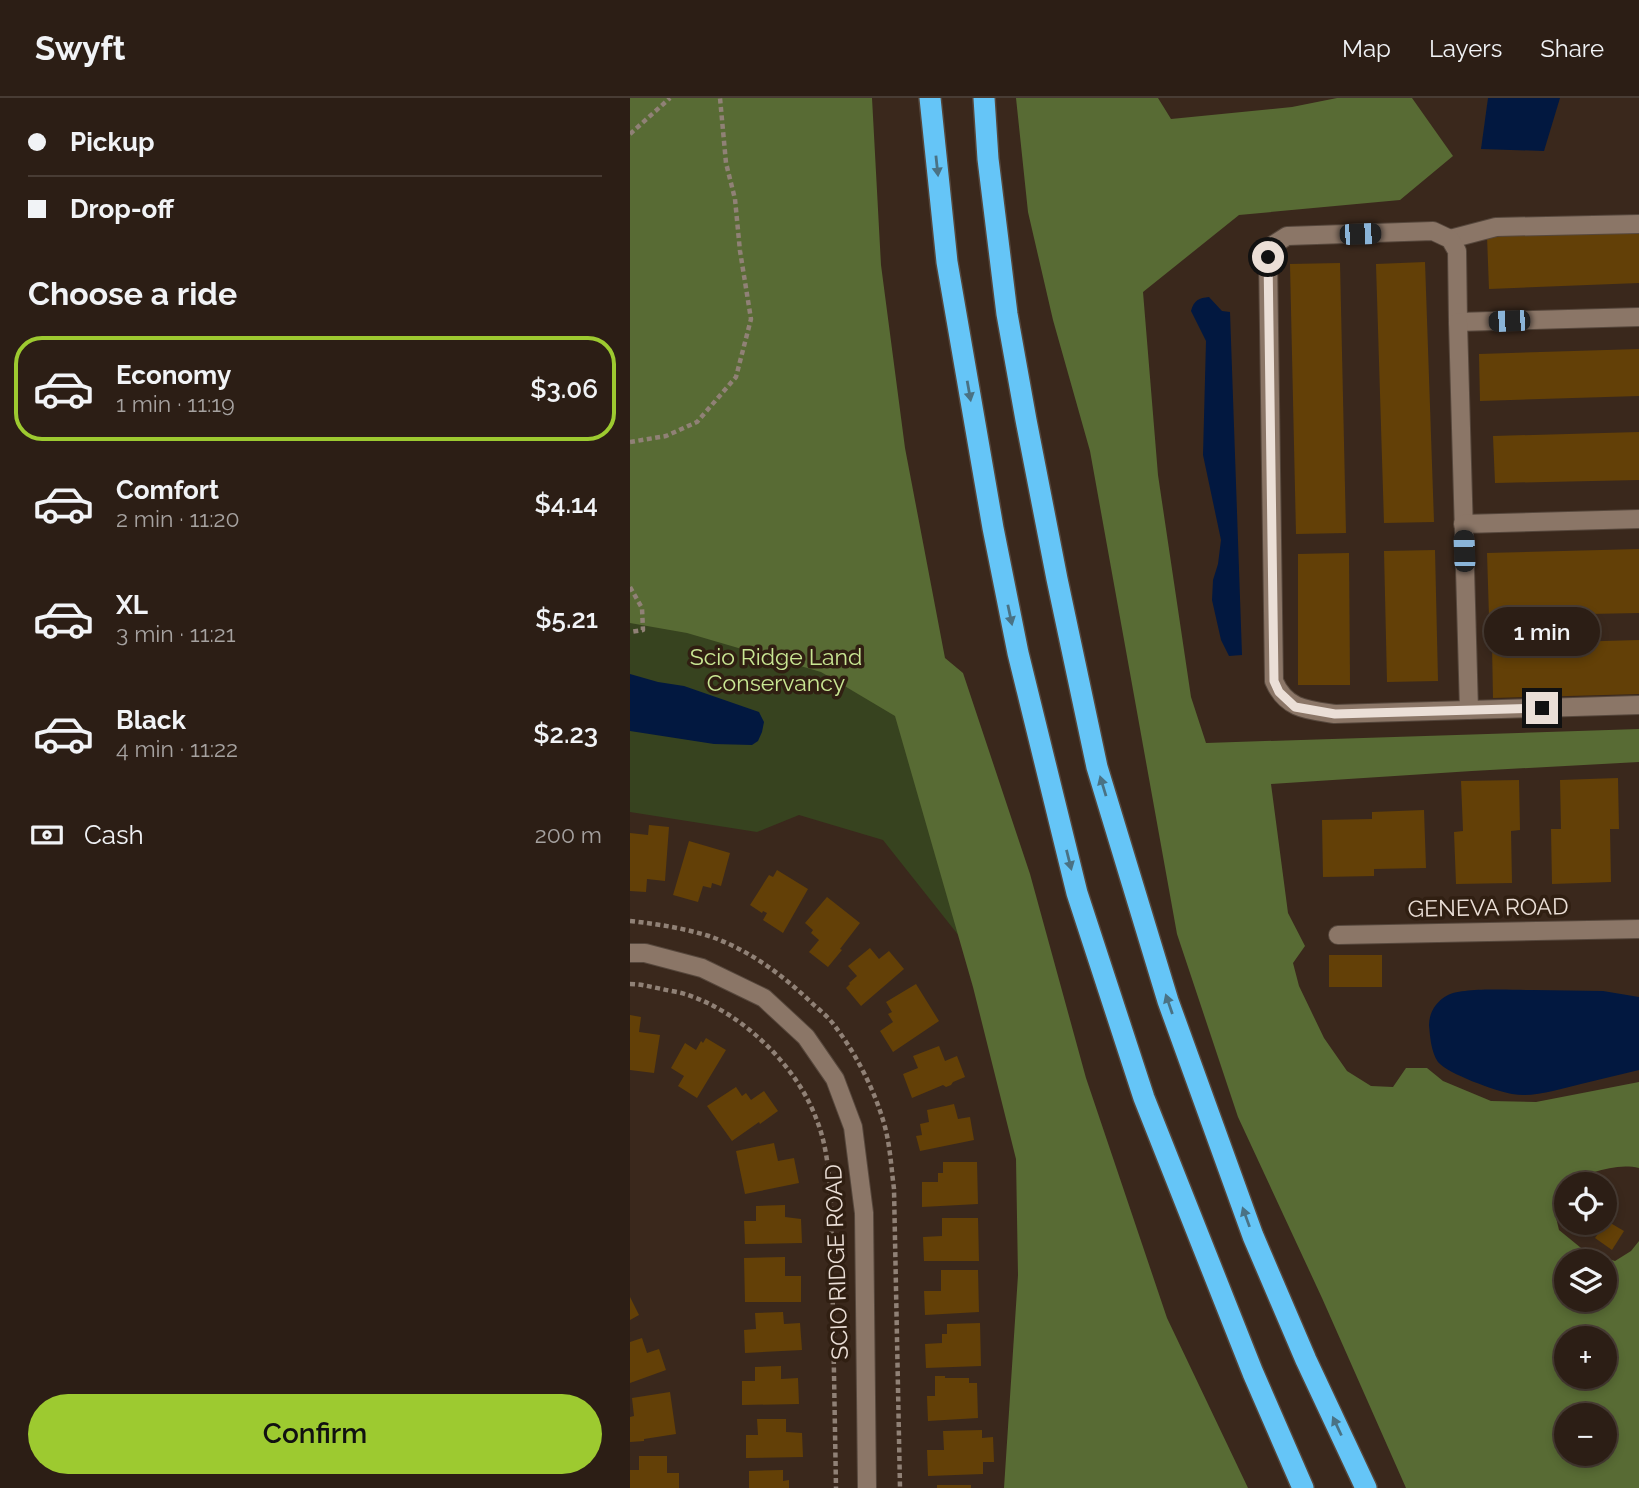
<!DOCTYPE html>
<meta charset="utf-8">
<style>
body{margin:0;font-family:Raleway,sans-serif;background:#382b22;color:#f1f3f6;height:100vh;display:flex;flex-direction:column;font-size:26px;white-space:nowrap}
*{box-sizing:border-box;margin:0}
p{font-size:23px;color:#a6a2a0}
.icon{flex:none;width:38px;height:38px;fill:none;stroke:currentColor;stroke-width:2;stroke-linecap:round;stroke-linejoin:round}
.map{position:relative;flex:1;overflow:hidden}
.side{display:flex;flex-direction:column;background:#2c1e15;width:630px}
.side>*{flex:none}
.top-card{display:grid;align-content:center;height:154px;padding:0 28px;background:#2c1e15}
.buttons{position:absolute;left:924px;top:1074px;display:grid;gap:14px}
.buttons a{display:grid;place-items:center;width:63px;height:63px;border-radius:50%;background:#2c1e15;box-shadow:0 4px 10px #0003,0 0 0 2px #483c34;font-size:35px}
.end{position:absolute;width:32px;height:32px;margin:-16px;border:9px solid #ebdfd7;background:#111;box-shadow:0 0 0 4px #111}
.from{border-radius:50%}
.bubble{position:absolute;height:49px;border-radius:24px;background:#2c1e15;box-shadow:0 4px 10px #0003,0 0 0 2px #483c34;font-size:23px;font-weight:600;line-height:49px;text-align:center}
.car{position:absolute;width:21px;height:42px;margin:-21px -10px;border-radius:9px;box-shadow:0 0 5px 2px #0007;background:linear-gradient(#222 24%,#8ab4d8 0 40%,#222 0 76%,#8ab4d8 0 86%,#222 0)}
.top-card b{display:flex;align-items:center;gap:24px;height:66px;font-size:26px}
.top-card b+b{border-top:2px solid #483c34}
.top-card i{width:18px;height:18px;background:#f1f3f6}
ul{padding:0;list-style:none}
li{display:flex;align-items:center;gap:21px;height:105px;margin:0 14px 10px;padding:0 14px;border:4px solid transparent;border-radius:28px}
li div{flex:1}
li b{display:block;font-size:26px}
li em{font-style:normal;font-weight:600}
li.selected{border-color:#9dca30}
li>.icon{width:63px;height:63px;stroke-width:1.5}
h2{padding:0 28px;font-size:32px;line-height:84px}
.pay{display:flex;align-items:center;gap:18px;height:77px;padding:0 28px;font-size:26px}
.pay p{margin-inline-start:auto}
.cta{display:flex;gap:14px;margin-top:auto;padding:14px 28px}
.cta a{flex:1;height:80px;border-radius:42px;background:#9dca30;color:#111;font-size:28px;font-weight:600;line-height:80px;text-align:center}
header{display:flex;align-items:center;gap:42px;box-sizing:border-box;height:98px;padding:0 35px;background:#2c1e15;border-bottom:2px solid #483c34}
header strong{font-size:33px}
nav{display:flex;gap:38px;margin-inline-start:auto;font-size:24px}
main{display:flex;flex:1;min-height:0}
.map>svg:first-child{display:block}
.green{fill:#37431f}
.forest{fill:#586b34;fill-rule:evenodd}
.water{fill:#021840}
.building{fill:#634007}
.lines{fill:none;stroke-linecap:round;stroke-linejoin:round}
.minor-casing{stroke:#56473c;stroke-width:20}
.highway-casing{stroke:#56473c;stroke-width:24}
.path{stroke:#908176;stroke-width:4.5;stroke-dasharray:5 3.5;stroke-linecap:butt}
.minor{stroke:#8b7667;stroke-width:18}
.highway{stroke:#65c5f7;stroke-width:21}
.oneway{fill:#4a7284}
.route{stroke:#ebdfd7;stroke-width:9}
.labels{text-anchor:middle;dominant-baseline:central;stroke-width:7;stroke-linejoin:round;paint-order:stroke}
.park-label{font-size:23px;fill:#c9e793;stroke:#301f12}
.street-label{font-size:23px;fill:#ebdfd7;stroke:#301f12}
</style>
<header>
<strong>Swyft</strong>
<nav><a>Map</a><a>Layers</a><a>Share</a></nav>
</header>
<main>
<section class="side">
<div class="top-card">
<b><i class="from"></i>Pickup</b>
<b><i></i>Drop-off</b>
</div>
<h2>Choose a ride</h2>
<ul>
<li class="selected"><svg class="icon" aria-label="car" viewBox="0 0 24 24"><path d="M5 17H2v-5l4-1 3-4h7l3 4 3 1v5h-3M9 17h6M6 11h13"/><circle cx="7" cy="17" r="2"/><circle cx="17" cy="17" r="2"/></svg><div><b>Economy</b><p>1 min · 11:19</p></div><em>$3.06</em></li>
<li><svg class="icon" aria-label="car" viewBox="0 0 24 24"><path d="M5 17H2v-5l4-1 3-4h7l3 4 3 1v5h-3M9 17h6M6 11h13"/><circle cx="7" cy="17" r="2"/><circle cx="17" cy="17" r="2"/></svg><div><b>Comfort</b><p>2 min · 11:20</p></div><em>$4.14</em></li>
<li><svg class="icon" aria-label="car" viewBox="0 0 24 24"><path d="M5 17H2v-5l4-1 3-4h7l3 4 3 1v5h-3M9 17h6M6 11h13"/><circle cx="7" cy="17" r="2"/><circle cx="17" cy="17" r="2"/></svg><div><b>XL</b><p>3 min · 11:21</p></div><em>$5.21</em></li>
<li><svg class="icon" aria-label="car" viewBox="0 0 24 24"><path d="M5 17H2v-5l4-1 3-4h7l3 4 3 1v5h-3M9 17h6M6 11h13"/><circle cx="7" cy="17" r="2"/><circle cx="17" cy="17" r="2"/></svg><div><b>Black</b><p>4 min · 11:22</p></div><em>$2.23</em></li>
</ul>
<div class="pay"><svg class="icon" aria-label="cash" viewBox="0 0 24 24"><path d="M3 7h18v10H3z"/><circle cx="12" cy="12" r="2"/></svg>Cash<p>200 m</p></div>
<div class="cta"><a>Confirm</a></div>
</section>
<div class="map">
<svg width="1009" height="1390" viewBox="0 0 1009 1390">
<rect width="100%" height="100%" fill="#3a281c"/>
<path class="green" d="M0,0h204l171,896 -122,-154 -84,-25 -42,17 -127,-20z"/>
<g class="forest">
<path d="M0,0h242l9,167 24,183 40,210 18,15 67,201 56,204 81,240 81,170h-244l14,-213 -2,-116 -43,-172 -78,-271 -74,-44 -134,-39 -57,-10z"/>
<path d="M386,0h142l13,21 121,-12 45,-9h75l41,58 -53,44 -161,15 -96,77 15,183 33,222 15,46 433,-14v33l-167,9 -201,13 17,129 17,33 -12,17 6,23 25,52 23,33 24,15 22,1 13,-19h21l16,13 48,20 45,1 103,-20v86c-25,-6 -53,7 -75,15l-10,26 5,21 27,22 29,9 16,-10 8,-10v247h-233l-84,-190 -84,-181 -61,-183 -87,-483 -37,-131 -25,-108zM936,1164h39v38h-39zM936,1241h39v38h-39zM936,1318h39v38h-39z"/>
</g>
<g class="water">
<path d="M858,0h72l-16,53 -63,-2z"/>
<path d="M579,199l13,14 8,1 12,343 -13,1 -8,-16 -9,-40 1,-20 5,-16 3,-24 -18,-85 3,-114 -15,-30c3,-11 8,-13 18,-14z"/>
<path d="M0,576l28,8 26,4 75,26 5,10 -2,10 -4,9 -6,4 -38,-1 -84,-13z"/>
<path d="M903,892l70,1 36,6v73c-19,5 -39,9 -58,14 -22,5 -46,14 -69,10 -16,-3 -64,-20 -74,-32 -7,-10 -8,-26 -9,-37 0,-12 7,-24 19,-30 15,-8 66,-5 85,-5z"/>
</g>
<g class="building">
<path d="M1009,132v53l-150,6 -2,-53z"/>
<path d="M795,164l9,260 -50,1 -8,-259z"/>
<path d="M710,165l6,270 -50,1 -6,-270z"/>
<path d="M1009,251v47l-159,5 -1,-47z"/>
<path d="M1009,334v48l-144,3 -2,-47z"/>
<path d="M1009,451v64l-150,3 -2,-63z"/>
<path d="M805,452l3,131 -51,1 -3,-131z"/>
<path d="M719,455l1,132h-52v-131z"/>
<path d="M1009,542v54l-146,4 -1,-54z"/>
<path d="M988,680l1,51h-9l1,53 -59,2 -1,-55h10l-1,-49z"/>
<path d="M889,682l1,50 -9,1 1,52 -56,1 -2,-52 9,-1 -2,-50z"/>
<path d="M794,712l2,58 -52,1v7l-51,1 -1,-57 50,-1v-7z"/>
<path d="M19,727l20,2 -4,54 -18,-2 -1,13 -16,-1v-58l18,2z"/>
<path d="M59,743l41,12 -9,33 -9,-3 -1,5 -8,-2 -5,16 -25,-7z"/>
<path d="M147,772l31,19 -25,44 -20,-13 4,-7 -4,-2 -1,2 -12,-8 19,-30 4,2z"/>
<path d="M197,799l33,26 -20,26 2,1 -14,17 -19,-15 10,-12 -8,-7 2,-3 -8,-7z"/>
<path d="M240,850l9,11 10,-8 15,18 -43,37 -15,-18 4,-4 -1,-1 8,-7 -9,-10z"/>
<rect x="699" y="857" width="53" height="32"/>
<path d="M286,886l23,37 -46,31 -13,-21 13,-9 -5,-8 4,-2 -6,-10z"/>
<path d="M0,917l11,2 -2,15 21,3 -6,38 -24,-3z"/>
<path d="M76,940l20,12 -29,48 -19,-12 6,-10 -13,-8 14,-25 11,7 5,-9 2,2z"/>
<path d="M309,948l6,15 12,-5 8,21 -12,5 -2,3 -5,2 -3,-2 -31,13 -9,-24 15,-6 -5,-12z"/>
<path d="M106,989l6,9 4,-3 5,7 13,-9 14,20 -18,13 -1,-2 -27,19 -25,-35z"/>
<path d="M324,1006l4,15 12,-2 4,23 -54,11 -4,-15 6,-1 -2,-11 9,-2 -2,-12z"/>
<path d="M144,1045l4,18 16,-3 5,25 -54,11 -9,-43z"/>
<path d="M313,1064h34l1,42 -56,3v-25h16v-9h5z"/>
<path d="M155,1107v12l16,2 1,24 -57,1 -1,-23h12v-15z"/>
<path d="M312,1120h36l1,43h-55l-1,-24 19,-1z"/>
<path d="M977,1123l17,10 -12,19 -17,-12z"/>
<path d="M155,1159v19h16v26h-56l-1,-44z"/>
<path d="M311,1172h37l1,42 -54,3 -1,-24h17z"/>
<path d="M0,1199l9,18 -9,5z"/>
<path d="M153,1214l1,12 16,-1 2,27 -57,3 -1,-23 12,-1 -1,-16z"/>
<path d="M350,1225l1,43 -55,2 -1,-24 17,-1v-9h5v-10z"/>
<path d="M12,1240l5,15 12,-4 7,21 -36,13v-41z"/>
<path d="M151,1268v13l17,-1 1,26 -57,1v-24h13v-14z"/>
<path d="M305,1278h10v2h24v5h8l1,35 -50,3 -1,-25h8z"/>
<path d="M40,1294l6,42 -32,5v2l-14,1v-25l4,-1 -2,-18z"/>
<path d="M127,1321h29v13l16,1 1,24 -57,1v-23h12z"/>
<path d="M352,1332v8l11,-1 1,25h-11v12l-55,2 -1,-26h17l-1,-19z"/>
<path d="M9,1358h28v17h12v15h-49v-18h9z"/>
<path d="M153,1372v11l6,-1v8h-40v-17z"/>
<rect x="307" y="1387" width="34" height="3"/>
</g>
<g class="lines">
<g class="minor-casing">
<g id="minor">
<path d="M820,141l46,-12 143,-3"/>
<path d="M1009,219l-181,5 -1,-71 -7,-12 -17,-8 -146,5 -14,9 -5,12 6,424c12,28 33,29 61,33l304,-9"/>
<path d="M828,224l11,388"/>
<path d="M833,426l176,-5"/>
<path d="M708,837l301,-6"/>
<path d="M0,855h15l57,15 62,30 42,39 29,42 18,48 11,86 3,275"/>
</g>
</g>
<g class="highway-casing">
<g id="highway">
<path d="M300,0l17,164 46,266 25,125 59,240 67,205 109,275 50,115"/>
<path d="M354,0l4,61 19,155 19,106 31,159 40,188 71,234 85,235 53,124 60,128"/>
</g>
</g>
<g class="path">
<path d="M0,36l40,-36"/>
<path d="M0,344l36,-6 31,-14 39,-45 15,-58 -11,-68 -5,-52 -9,-36 -6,-65"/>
<path d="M0,489l12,21 1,22 -13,2"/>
<path d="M0,823c27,3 53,7 79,15 41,14 75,40 106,70 7,6 14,12 19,19 21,27 39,62 49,95 7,22 8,46 11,69l6,299"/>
<path d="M0,886c11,0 21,3 32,5 8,2 18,3 26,6 54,18 108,70 128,123 11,27 13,55 15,84l5,286"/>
</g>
<use href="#minor" class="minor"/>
<use href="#highway" class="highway"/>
</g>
<defs><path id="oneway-solid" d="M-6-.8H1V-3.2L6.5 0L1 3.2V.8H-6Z" transform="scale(1.75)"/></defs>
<g class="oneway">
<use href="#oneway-solid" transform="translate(307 68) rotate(84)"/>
<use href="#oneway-solid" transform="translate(339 293) rotate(80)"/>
<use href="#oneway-solid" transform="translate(380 517) rotate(78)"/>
<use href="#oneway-solid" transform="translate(473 688) rotate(-107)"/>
<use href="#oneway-solid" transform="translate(439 762) rotate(76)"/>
<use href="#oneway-solid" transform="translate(539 906) rotate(-109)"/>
<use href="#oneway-solid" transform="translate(616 1119) rotate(-110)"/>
<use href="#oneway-solid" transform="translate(707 1328) rotate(-115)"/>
</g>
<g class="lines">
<path class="route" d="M638,159l6,424 5,11 16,15 40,7 207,-6"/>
</g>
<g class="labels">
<g class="park-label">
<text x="146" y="558">Scio Ridge Land<tspan x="146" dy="26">Conservancy</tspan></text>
</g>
<g class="street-label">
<text transform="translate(858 809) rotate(-1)">GENEVA ROAD</text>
<text transform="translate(206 1164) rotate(-92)">SCIO RIDGE ROAD</text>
</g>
</g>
</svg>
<div class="buttons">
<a><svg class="icon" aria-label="locate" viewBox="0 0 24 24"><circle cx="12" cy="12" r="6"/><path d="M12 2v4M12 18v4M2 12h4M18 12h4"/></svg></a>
<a><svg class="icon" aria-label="layers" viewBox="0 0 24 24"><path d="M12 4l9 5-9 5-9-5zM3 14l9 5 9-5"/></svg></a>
<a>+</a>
<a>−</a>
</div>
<i class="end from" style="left:638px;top:159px"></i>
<i class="end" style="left:912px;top:610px"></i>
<div class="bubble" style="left:854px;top:509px;width:116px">1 min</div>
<i class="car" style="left:730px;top:136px;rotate:88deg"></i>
<i class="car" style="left:879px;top:223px;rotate:268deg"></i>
<i class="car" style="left:834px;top:453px;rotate:358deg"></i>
</div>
</main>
